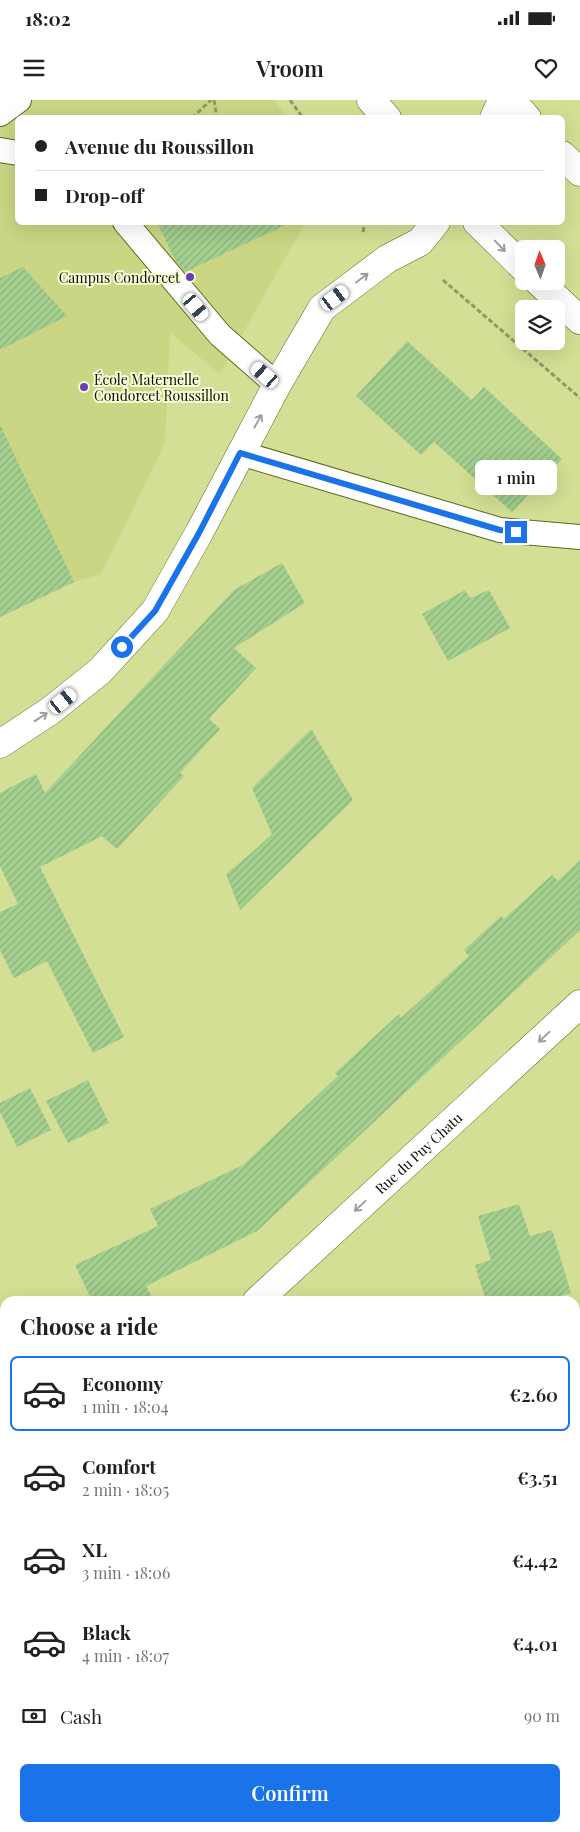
<!DOCTYPE html>
<meta charset="utf-8">
<style>
body{margin:0;font-family:"Playfair Display",serif;background:#f2f2f2;color:#202124;height:100vh;display:flex;flex-direction:column;font-size:19px;white-space:nowrap}
*{box-sizing:border-box;margin:0}
p{font-size:16px;color:#757577}
.icon{flex:none;width:28px;height:28px;fill:none;stroke:currentColor;stroke-width:2;stroke-linecap:round;stroke-linejoin:round}
.map{position:relative;flex:1;overflow:hidden}
.sheet{position:absolute;left:0px;top:1196px;width:580px;height:536px;display:flex;flex-direction:column;background:#fff;border-radius:15px 15px 0 0;box-shadow:0 5px 20px #0002}
.sheet>*{flex:none}
.hud{position:absolute;left:15px;top:15px;width:550px;height:110px;border-radius:8px;box-shadow:0 5px 20px #0002;display:grid;align-content:center;height:110px;padding:0 20px;background:#fff}
.needle{width:32px;rotate:358deg}
.fabs{position:absolute;left:515px;top:140px;display:grid;gap:10px}
.fabs a{display:grid;place-items:center;width:50px;height:50px;border-radius:8px;background:#fff;box-shadow:0 5px 20px #0002;font-size:25px}
.end{position:absolute;width:22px;height:22px;margin:-11px;border:6px solid #1a73e8;background:#fff;box-shadow:0 0 0 2px #fff}
.from{border-radius:50%}
.bubble{position:absolute;height:35px;border-radius:8px;background:#fff;box-shadow:0 5px 20px #0002;font-size:16px;font-weight:600;line-height:35px;text-align:center}
.car{position:absolute;width:15px;height:30px;margin:-15px -8px;border-radius:6px;box-shadow:0 0 4px 1px #0007;background:linear-gradient(#fff 24%,#345 0 40%,#fff 0 76%,#345 0 86%,#fff 0)}
.hud b{display:flex;align-items:center;gap:18px;height:48px;font-size:19px}
.hud b+b{border-top:1px solid #e0e0e0}
.hud i{width:12px;height:12px;background:#202124}
ul{padding:0;list-style:none}
li{display:flex;align-items:center;gap:15px;height:75px;margin:0 10px 8px;padding:0 10px;border:2px solid transparent;border-radius:8px}
li div{flex:1}
li b{display:block;font-size:19px}
li em{font-style:normal;font-weight:600}
li.current{border-color:#1a73e8}
li>.icon{width:45px;height:45px;stroke-width:1.5}
h2{padding:0 20px;font-size:22px;line-height:60px}
.pay{display:flex;align-items:center;gap:12px;height:55px;padding:0 20px;font-size:19px}
.pay p{margin-inline-start:auto}
.primary-button{display:flex;gap:10px;margin-top:auto;padding:10px 20px}
.primary-button a{flex:1;height:58px;border-radius:8px;background:#1a73e8;color:#fff;font-size:20px;font-weight:600;line-height:58px;text-align:center}
.status{display:flex;justify-content:space-between;align-items:center;height:35px;padding:0 25px;background:#fff;direction:ltr}
.status svg{height:14px;fill:currentColor}
header{display:flex;justify-content:space-between;align-items:center;height:65px;padding:0 20px;background:#fff;font-size:22px;font-weight:600}
.map>svg:first-child{display:block}
.built{fill:#cad683}
.building{fill:url(#building-hatch)}
.lines{fill:none;stroke-linecap:round;stroke-linejoin:round}
.service-casing{stroke:#5f681d;stroke-width:26}
.minor-casing{stroke:#5f681d;stroke-width:29}
.tertiary-casing{stroke:#5f681d;stroke-width:29}
.primary-casing{stroke:#5f681d;stroke-width:29}
.path{stroke:#919a63;stroke-width:3;stroke-dasharray:5 2.5;stroke-linecap:butt}
.service{stroke:#fff;stroke-width:24}
.minor{stroke:#fff;stroke-width:28}
.tertiary{stroke:#fff;stroke-width:28}
.primary{stroke:#fff;stroke-width:28}
.oneway{stroke:#9e9f99}
.route{stroke:#1a73e8;stroke-width:6}
.poi-dot{fill:#693db5;stroke:#f6fcd7;stroke-width:2}
.labels{text-anchor:middle;dominant-baseline:central;stroke-width:4;stroke-linejoin:round;paint-order:stroke}
.poi-label{font-size:14px;fill:#0c0e00;stroke:#f6fcd7;text-anchor:end}
.street-label{font-size:14px;fill:#0c0e00;stroke:#f6fcd7}
</style>
<div class="status"><b>18:02</b><svg viewBox="0 0 49 12"><path d="M0 12V9h3v3zM5 12V6h3v6zM10 12V3h3v9zM15 12V0h3v12zM26 1h20v11H26zM47 4h2v5h-2z"/></svg></div>
<header><svg class="icon" aria-label="menu" viewBox="0 0 24 24"><path d="M4 6h16M4 12h16M4 18h16"/></svg>Vroom<svg class="icon" aria-label="heart" viewBox="0 0 24 24"><path d="M12 20l-8-8c-3-5 5-10 8-4 3-6 11-1 8 4z"/></svg></header>
<div class="map">
<svg width="580" height="1732" viewBox="0 0 580 1732">
<defs>
<pattern id="building-hatch" width="6" height="6" patternUnits="userSpaceOnUse" patternTransform="scale(1.25)"><rect width="6" height="6" fill="#a4cf8f"/><path d="M-1 1l2-2M0 6l6-6M5 7l2-2" fill="none" stroke="#8cb17a"/></pattern>
</defs>
<rect width="100%" height="100%" fill="#d3df94"/>
<path class="built" d="M0,0h274l13,17 -269,1v104l287,1 -85,151 -50,-41 -5,110 -64,131 -27,8 -74,35z"/>
<g class="building">
<path d="M157,122h135l-107,50 -10,-12z"/>
<path d="M23,167l44,49 -67,34v-72z"/>
<path d="M407,241l65,59 12,-13 78,72 -50,53 -78,-70 -13,13 -65,-59z"/>
<path d="M0,324l74,158 -74,35z"/>
<path d="M282,463l23,40 -71,45 22,20 -47,51 11,10 -40,44 4,3 -67,73 -15,-13 -62,31 84,170 -31,16 -46,-92 -33,17 -14,-28v-38l18,-8 -18,-38v-73l36,-19 9,19 189,-203z"/>
<path d="M465,490l5,8 19,-8 21,38 -62,33 -26,-47z"/>
<path d="M311,629l42,71 -113,110 -14,-36 29,-24 17,-16 -20,-46z"/>
<path d="M580,760v70l-323,301 -111,55 8,15h-62l-17,-36 83,-39 -8,-17 93,-44 95,-89 -3,-3 64,-59 2,4 68,-62 -5,-6 37,-34 3,3 48,-44 6,6z"/>
<path d="M88,980l21,43 -41,20 -22,-42z"/>
<path d="M30,988l21,42 -34,17 -17,-35v-9z"/>
<path d="M519,1104l11,32 22,-6 19,63 -28,8h-57l-11,-36 16,-5 -13,-44z"/>
</g>
<g class="lines">
<g class="service-casing">
<g id="service">
<path d="M0,14l19,-14"/>
<path d="M0,50l18,3"/>
<path d="M125,122l95,113 57,50"/>
<path d="M240,353l260,77 80,7"/>
</g>
</g>
<g class="minor-casing">
<g id="minor">
<path id="s1" d="M257,1201l323,-297"/>
<path d="M0,1440l5,-5"/>
</g>
</g>
<g class="tertiary-casing">
<path id="tertiary" d="M0,644l50,-33 50,-40 55,-60 44,-78 78,-148 45,-77 65,-49 33,-17 16,-20"/>
</g>
<g class="primary-casing">
<g id="primary">
<path d="M371,0l16,18"/>
<path d="M511,0l16,18"/>
<path d="M494,18l8,-18"/>
<path d="M562,55l18,17"/>
<path d="M477,122l47,46"/>
<path d="M538,181l42,39"/>
</g>
</g>
<g class="path">
<path d="M214,0l3,18"/>
<path d="M290,0l13,18"/>
<path d="M192,18l19,-18"/>
<path d="M363,132l2,-10"/>
<path d="M443,180l137,118"/>
</g>
<use href="#service" class="service"/>
<use href="#minor" class="minor"/>
<use href="#tertiary" class="tertiary"/>
<use href="#primary" class="primary"/>
</g>
<defs><path id="oneway-shaft" d="M-6 0H5M1.5-3L5.5 0L1.5 3" fill="none" stroke-width="1.6" stroke-linecap="round" stroke-linejoin="round" transform="scale(1.25)"/></defs>
<g class="oneway">
<use href="#oneway-shaft" transform="translate(500 146) rotate(46)"/>
<use href="#oneway-shaft" transform="translate(362 178) rotate(-37)"/>
<use href="#oneway-shaft" transform="translate(258 321) rotate(-61)"/>
<use href="#oneway-shaft" transform="translate(41 617) rotate(-33)"/>
<use href="#oneway-shaft" transform="translate(544 937) rotate(137)"/>
<use href="#oneway-shaft" transform="translate(360 1106) rotate(137)"/>
</g>
<g class="lines">
<path class="route" d="M122,547l33,-36 44,-78 41,-80 260,77 16,2"/>
</g>
<g class="poi-dot">
<circle cx="190" cy="177" r="5"/>
<circle cx="84" cy="287" r="5"/>
</g>
<g class="labels">
<g class="poi-label">
<text x="180" y="177">Campus Condorcet</text>
<text x="94" y="279" text-anchor="start">École Maternelle<tspan x="94" dy="16">Condorcet Roussillon</tspan></text>
</g>
<g class="street-label">
<text stroke="none"><textPath href="#s1" startOffset="219">Rue du Puy Chatu</textPath></text>
</g>
</g>
</svg>
<div class="fabs">
<a><svg class="needle" viewBox="-14 -14 28 28"><path d="M0-13l5 13h-10z" fill="#e53935"/><path d="M0 13l5-13h-10z" fill="#757577"/></svg></a>
<a><svg class="icon" aria-label="layers" viewBox="0 0 24 24"><path d="M12 4l9 5-9 5-9-5zM3 14l9 5 9-5"/></svg></a>
</div>
<i class="end from" style="left:122px;top:547px"></i>
<i class="end" style="left:516px;top:432px"></i>
<div class="bubble" style="left:475px;top:360px;width:82px">1 min</div>
<i class="car" style="left:335px;top:198px;rotate:53deg"></i>
<i class="car" style="left:196px;top:207px;rotate:140deg"></i>
<i class="car" style="left:265px;top:275px;rotate:311deg"></i>
<i class="car" style="left:63px;top:601px;rotate:51deg"></i>
<div class="hud">
<b><i class="from"></i>Avenue du Roussillon</b>
<b><i></i>Drop-off</b>
</div>
<section class="sheet">
<h2>Choose a ride</h2>
<ul>
<li class="current"><svg class="icon" aria-label="car" viewBox="0 0 24 24"><path d="M5 17H2v-5l4-1 3-4h7l3 4 3 1v5h-3M9 17h6M6 11h13"/><circle cx="7" cy="17" r="2"/><circle cx="17" cy="17" r="2"/></svg><div><b>Economy</b><p>1 min · 18:04</p></div><em>€2.60</em></li>
<li><svg class="icon" aria-label="car" viewBox="0 0 24 24"><path d="M5 17H2v-5l4-1 3-4h7l3 4 3 1v5h-3M9 17h6M6 11h13"/><circle cx="7" cy="17" r="2"/><circle cx="17" cy="17" r="2"/></svg><div><b>Comfort</b><p>2 min · 18:05</p></div><em>€3.51</em></li>
<li><svg class="icon" aria-label="car" viewBox="0 0 24 24"><path d="M5 17H2v-5l4-1 3-4h7l3 4 3 1v5h-3M9 17h6M6 11h13"/><circle cx="7" cy="17" r="2"/><circle cx="17" cy="17" r="2"/></svg><div><b>XL</b><p>3 min · 18:06</p></div><em>€4.42</em></li>
<li><svg class="icon" aria-label="car" viewBox="0 0 24 24"><path d="M5 17H2v-5l4-1 3-4h7l3 4 3 1v5h-3M9 17h6M6 11h13"/><circle cx="7" cy="17" r="2"/><circle cx="17" cy="17" r="2"/></svg><div><b>Black</b><p>4 min · 18:07</p></div><em>€4.01</em></li>
</ul>
<div class="pay"><svg class="icon" aria-label="cash" viewBox="0 0 24 24"><path d="M3 7h18v10H3z"/><circle cx="12" cy="12" r="2"/></svg>Cash<p>90 m</p></div>
<div class="primary-button"><a>Confirm</a></div>
</section>
</div>
